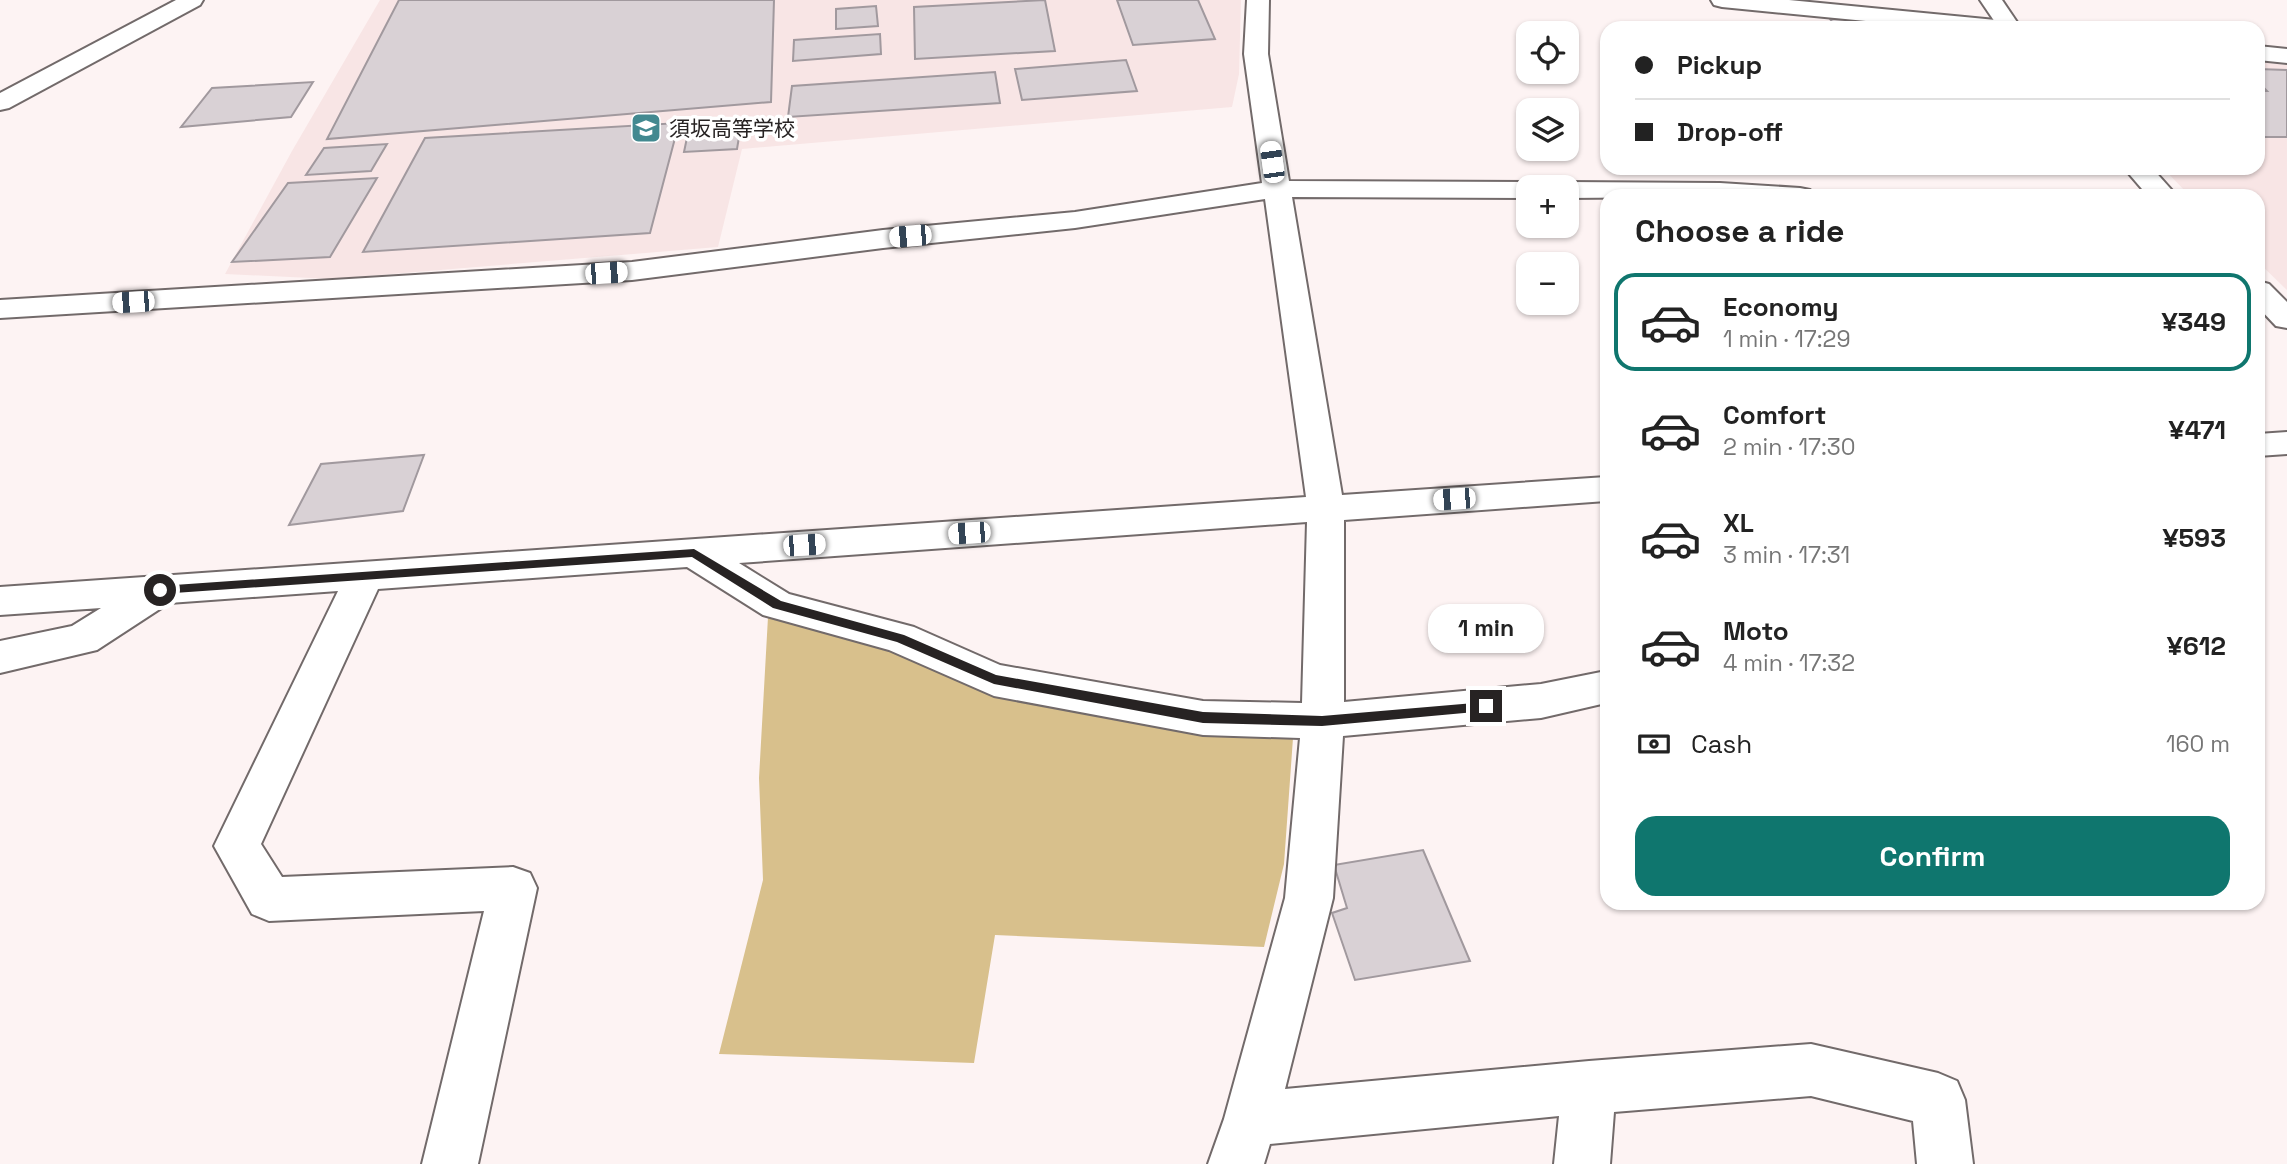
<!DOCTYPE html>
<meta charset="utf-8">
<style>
body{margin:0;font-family:"Space Grotesk","Noto Sans JP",sans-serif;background:#f6f6f6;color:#222;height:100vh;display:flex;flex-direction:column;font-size:26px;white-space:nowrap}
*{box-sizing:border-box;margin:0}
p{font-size:23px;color:#767676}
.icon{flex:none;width:38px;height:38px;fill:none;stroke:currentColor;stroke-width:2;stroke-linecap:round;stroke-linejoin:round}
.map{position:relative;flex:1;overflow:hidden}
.details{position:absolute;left:1600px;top:189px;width:665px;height:721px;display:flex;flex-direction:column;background:#fff;border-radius:21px;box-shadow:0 2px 5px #0004}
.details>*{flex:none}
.banner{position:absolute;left:1600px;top:21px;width:665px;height:154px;border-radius:21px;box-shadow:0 2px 5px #0004;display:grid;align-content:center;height:154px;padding:0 35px;background:#fff}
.tools{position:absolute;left:1516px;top:21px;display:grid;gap:14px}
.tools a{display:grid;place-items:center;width:63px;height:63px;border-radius:14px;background:#fff;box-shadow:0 2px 5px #0004;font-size:35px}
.end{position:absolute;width:32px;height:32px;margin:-16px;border:9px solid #272323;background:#fff;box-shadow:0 0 0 4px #fff}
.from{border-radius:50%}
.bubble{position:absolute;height:49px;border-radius:21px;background:#fff;box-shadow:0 2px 5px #0004;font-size:23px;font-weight:800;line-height:49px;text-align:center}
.car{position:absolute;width:21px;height:42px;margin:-21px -10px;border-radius:9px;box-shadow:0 0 5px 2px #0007;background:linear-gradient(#fff 24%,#345 0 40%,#fff 0 76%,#345 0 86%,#fff 0)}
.banner b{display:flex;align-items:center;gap:24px;height:66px;font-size:26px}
.banner b+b{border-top:2px solid #e0e0e0}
.banner i{width:18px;height:18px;background:#222}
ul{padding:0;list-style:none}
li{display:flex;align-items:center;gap:21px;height:98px;margin:0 14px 10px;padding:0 21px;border:4px solid transparent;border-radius:21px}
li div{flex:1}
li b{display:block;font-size:26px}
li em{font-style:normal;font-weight:800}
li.current{border-color:#0f766e}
li>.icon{width:63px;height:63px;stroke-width:1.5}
h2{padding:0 35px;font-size:32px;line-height:84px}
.pay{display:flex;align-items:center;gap:18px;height:77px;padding:0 35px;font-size:26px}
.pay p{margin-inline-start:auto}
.cta{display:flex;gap:14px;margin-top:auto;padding:14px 35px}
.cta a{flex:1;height:80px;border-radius:21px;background:#0f766e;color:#fff;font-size:28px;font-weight:800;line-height:80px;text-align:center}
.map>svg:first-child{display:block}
.built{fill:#f8e5e5}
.green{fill:#d8c08c}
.building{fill:#d9d1d5;stroke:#a1999e;stroke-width:2}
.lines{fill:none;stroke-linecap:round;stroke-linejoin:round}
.minor-casing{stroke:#726a6a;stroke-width:4}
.tertiary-casing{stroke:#726a6a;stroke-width:4}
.minor{fill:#fff;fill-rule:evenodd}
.tertiary{fill:#fff;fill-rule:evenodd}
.route{fill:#272323}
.labels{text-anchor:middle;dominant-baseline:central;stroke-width:7;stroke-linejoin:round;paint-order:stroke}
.far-poi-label{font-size:21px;fill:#272323;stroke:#fff;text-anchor:start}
</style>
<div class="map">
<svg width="2287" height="1164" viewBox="0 0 2287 1164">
<rect width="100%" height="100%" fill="#fdf3f3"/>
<g class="built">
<path d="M380,0h861l-2,74 -7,33 -490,42 -24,98 -387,32 -106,-5 67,-123z"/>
<path d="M2258,62l29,3v225l-29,-28v-66h-68l-27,-28h95z"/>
</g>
<path class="green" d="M768,617l437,115 88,6 -9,126 -20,83 -269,-12 -21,128 -255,-9 44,-174 -4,-102z"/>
<g class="building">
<path d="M399,0h375l-3,102 -444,37z"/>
<path d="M1045,0l10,51 -140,8 -1,-52z"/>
<path d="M1117,0h81l17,39 -82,6z"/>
<path d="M876,6l2,20 -42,3v-20z"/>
<path d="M1830,19h33l7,9h-33z"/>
<path d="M880,34l1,20 -88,7 1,-21z"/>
<path d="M1126,60l11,31 -115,9 -7,-31z"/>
<path d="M2258,69l29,1v67h-29v-46h9l-9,-9z"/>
<path d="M995,72l5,31 -212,14 4,-31z"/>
<path d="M313,82l-22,35 -110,10 31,-39z"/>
<path d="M679,123l-29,110 -287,19 62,-114z"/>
<path d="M741,125l-4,24 -53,3 5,-24z"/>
<path d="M387,144l-16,27 -65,4 18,-27z"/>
<path d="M377,178l-47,79 -98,5 56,-79z"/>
<path d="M424,455l-21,56 -114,14 32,-61z"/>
<path d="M1423,850l47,111 -115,19 -23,-67 15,-5 -13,-43z"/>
</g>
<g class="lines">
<g class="minor-casing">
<g id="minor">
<path d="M1247,0h22l-1,54 21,127 239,1 12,5h-12v11l-236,-1 50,298 264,-18v24l-262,19v182l197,-18 65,-13v32l-65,15 -198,18 -10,162 -48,191 304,-28 222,-17 127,29 19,8 8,19 8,64h-56l-4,-43 -102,-25 -197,16 -4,52h-56l5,-48 -289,28 -6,20h-56l16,-45 61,-221 15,-160 -97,-3 -209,-39 -105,-46 -126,-35 -76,-48 -309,22 -117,255 21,33 231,-10 17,6 7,15 -59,276h-56l62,-253 -215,10 -17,-7 -38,-68 124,-255 -169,12 -72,47 -97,23v-32l72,-15 29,-18 -101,7v-28l1306,-90 -41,-298 -190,29 -192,20 -251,32 -632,38v-18l632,-38 251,-32 192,-18 187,-29 -18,-129zM1307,522l-5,181 -99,-2 -203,-36 -86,-38 -125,-33 -50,-31z"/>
<path d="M1711,0h78l217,21 8,2 3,5h-79l-216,-21 -8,-2z"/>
<path d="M2258,46l29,3v14l-29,-3z"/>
<path d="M1566,182l154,1 80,5 10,2 4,6 -248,2v-11h-12z"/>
<path d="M2287,432v22l-29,2v-22z"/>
</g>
</g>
<g class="tertiary-casing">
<g id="tertiary">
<path d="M176,0h27l-3,5 -191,103 -9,2v-17z"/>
<path d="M1980,0h22l19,28h-22z"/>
<path d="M2124,168h28l25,28h-29z"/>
<path d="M2258,281l11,3 18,18v26l-11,-2 -18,-19z"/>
</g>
</g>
<use href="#minor" class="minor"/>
<use href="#tertiary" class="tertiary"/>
</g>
<path class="route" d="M694,549l87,52 123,34 92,40 207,37 119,4 164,-14 6,4 -6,5 -164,15 -119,-3 -209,-39 -97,-42 -124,-34 -81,-51 -532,37 -5,-4 5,-4z"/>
<defs>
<g id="school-square" transform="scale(1.575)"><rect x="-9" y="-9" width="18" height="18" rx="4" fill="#428990" stroke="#fff"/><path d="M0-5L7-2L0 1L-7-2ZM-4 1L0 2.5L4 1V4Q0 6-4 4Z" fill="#fff"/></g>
</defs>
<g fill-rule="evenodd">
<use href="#school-square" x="646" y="128"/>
</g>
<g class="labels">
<g class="far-poi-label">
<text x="669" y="128">須坂高等学校</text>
</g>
</g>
</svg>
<div class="tools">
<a><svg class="icon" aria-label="locate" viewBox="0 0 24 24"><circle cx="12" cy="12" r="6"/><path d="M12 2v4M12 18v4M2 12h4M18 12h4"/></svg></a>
<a><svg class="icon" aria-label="layers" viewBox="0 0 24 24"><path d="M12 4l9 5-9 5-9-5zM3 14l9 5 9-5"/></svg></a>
<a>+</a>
<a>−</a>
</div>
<i class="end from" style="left:160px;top:590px"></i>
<i class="end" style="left:1486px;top:706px"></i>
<div class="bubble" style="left:1428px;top:604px;width:116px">1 min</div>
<i class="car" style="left:1272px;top:162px;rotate:352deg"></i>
<i class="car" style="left:910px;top:236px;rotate:265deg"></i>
<i class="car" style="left:606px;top:273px;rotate:86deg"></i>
<i class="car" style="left:133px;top:302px;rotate:267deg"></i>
<i class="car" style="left:1454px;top:499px;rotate:266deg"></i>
<i class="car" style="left:969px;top:533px;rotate:266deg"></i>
<i class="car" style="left:804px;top:545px;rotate:86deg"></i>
<div class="banner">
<b><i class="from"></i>Pickup</b>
<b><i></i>Drop-off</b>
</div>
<section class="details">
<h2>Choose a ride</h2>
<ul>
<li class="current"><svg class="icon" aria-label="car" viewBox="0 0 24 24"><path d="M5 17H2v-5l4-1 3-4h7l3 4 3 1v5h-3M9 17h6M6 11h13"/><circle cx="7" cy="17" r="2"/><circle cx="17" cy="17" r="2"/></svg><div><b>Economy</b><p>1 min · 17:29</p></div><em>¥349</em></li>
<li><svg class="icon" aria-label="car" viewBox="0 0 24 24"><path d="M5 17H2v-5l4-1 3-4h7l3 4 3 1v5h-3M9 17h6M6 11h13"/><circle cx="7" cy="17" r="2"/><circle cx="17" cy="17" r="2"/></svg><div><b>Comfort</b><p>2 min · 17:30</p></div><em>¥471</em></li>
<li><svg class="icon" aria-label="car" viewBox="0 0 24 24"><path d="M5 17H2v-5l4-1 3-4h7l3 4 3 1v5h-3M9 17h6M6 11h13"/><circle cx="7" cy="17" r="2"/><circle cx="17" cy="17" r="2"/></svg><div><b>XL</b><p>3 min · 17:31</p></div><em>¥593</em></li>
<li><svg class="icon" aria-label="car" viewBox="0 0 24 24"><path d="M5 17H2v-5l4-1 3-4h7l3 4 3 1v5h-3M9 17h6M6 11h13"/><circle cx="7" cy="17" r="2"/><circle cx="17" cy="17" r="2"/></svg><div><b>Moto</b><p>4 min · 17:32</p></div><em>¥612</em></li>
</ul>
<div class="pay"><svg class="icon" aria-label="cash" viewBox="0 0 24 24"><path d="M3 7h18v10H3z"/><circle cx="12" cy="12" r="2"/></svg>Cash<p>160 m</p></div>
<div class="cta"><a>Confirm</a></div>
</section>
</div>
